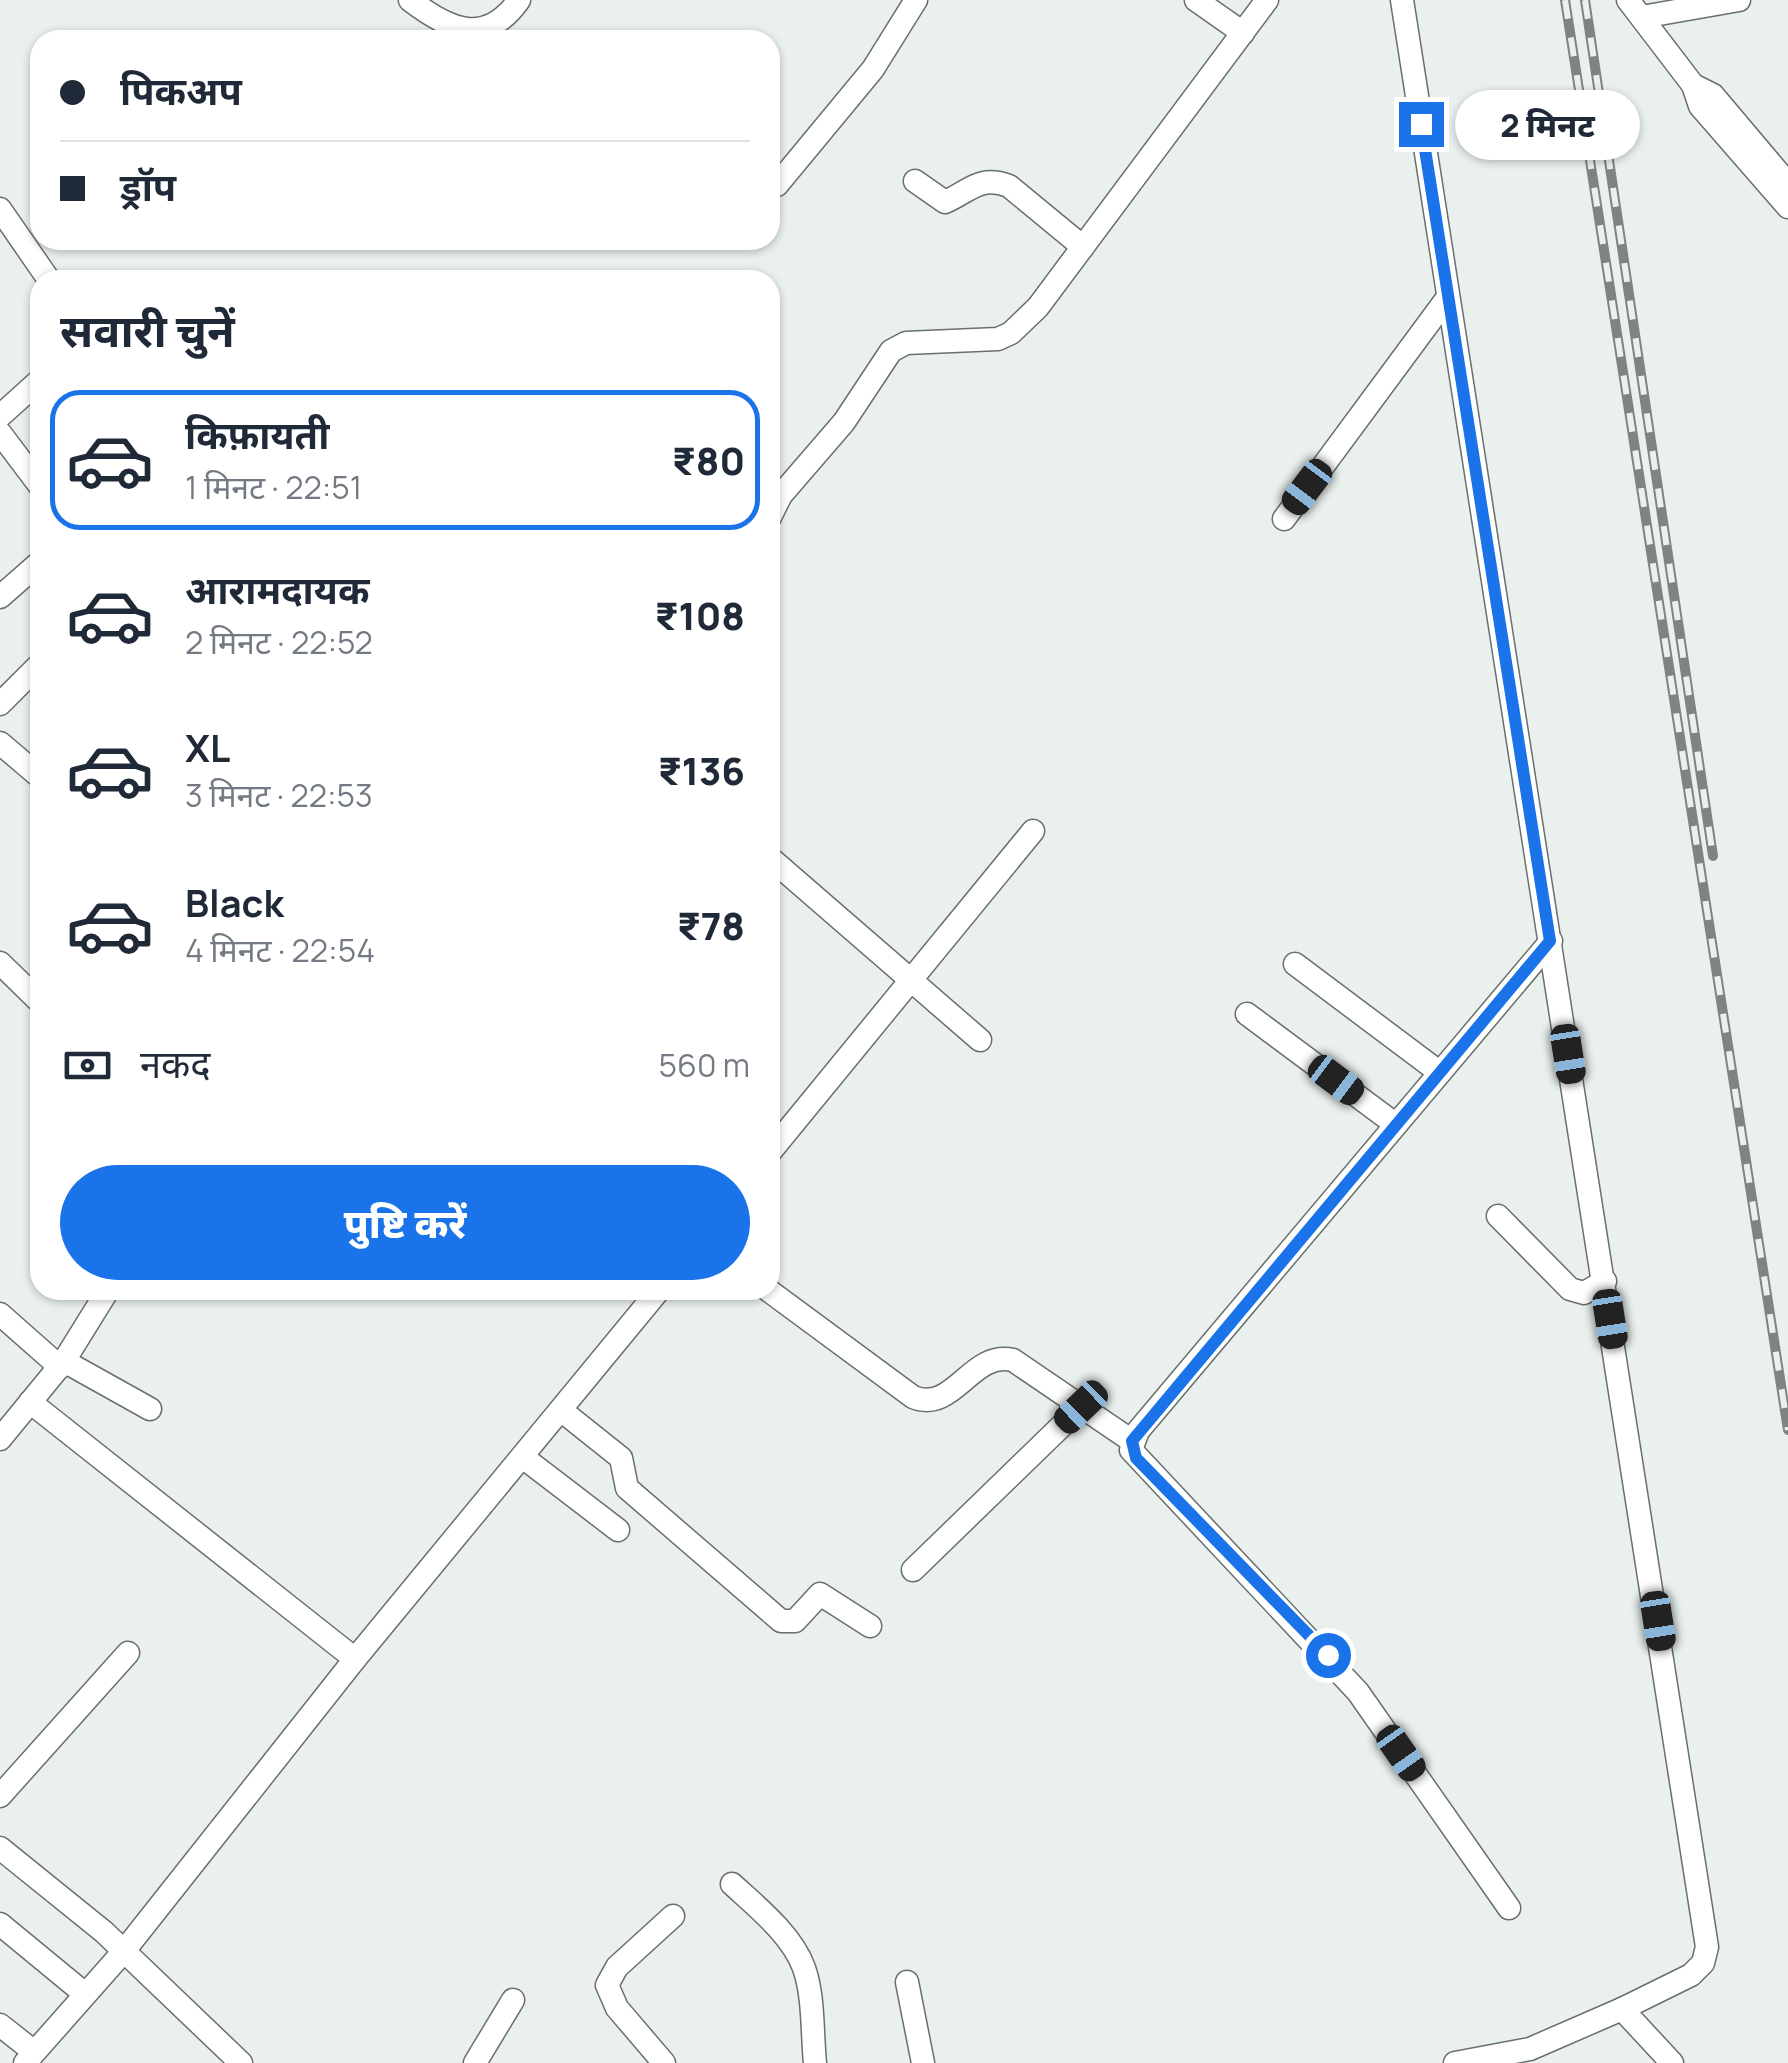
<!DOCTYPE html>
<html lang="hi">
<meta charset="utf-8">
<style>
body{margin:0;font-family:Manrope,"Noto Sans Devanagari",sans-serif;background:#f6f6f7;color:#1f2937;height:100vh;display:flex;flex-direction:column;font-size:38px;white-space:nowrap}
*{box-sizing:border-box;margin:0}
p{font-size:32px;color:#747a83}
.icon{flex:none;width:55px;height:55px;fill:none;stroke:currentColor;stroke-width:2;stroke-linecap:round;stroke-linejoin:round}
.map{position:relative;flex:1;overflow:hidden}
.drawer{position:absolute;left:30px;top:270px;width:750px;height:1030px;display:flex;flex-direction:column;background:#fff;border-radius:30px;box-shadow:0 2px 8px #0004}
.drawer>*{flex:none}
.guide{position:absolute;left:30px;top:30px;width:750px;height:220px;border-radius:30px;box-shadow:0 2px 8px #0004;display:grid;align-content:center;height:220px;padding:0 30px;background:#fff}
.end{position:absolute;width:45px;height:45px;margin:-22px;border:12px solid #1a73e8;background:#fff;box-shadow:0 0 0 5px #fff}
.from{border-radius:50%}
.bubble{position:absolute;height:70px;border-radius:35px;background:#fff;box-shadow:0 2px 8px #0004;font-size:32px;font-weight:800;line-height:70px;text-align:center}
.car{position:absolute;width:30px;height:60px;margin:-30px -15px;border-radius:12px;box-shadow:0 0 8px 2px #0007;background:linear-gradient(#222 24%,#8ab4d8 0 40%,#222 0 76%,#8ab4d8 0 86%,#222 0)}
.guide b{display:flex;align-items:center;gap:35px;height:95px;font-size:38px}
.guide b+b{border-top:2px solid #e0e1e3}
.guide i{width:25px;height:25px;background:#1f2937}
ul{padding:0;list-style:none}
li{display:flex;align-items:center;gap:30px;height:140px;margin:0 20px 15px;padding:0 10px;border:5px solid transparent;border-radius:30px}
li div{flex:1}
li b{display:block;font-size:38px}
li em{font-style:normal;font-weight:800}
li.active{border-color:#1a73e8}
li>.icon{width:90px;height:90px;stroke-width:1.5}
h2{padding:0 30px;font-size:45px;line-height:120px}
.pay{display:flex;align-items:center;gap:25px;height:110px;padding:0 30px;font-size:38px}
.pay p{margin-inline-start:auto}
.button{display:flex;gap:20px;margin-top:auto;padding:20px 30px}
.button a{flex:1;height:115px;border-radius:60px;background:#1a73e8;color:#fff;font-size:40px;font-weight:800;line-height:115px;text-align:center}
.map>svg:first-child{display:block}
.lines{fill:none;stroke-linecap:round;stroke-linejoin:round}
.minor-casing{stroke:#696f6c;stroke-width:25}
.minor{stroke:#fff;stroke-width:22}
.rail-casing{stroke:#7f8482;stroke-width:10}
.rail{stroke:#e9f0ed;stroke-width:6;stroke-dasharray:19;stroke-linecap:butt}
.route{stroke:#1a73e8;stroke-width:12}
</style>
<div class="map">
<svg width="1788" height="2063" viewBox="0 0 1788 2063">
<rect width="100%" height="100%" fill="#e9f0ed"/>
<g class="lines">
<g class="minor-casing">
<g id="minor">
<path d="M410,0c39,30 76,47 109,0"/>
<path d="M1196,0l47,33"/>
<path d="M1402,0l305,1947 -4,16 -12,12 -69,34 -92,40 -75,14"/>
<path d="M1628,0l65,85 20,10 75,89"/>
<path d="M1642,17l97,-17"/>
<path d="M1693,85l7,21 88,101"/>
<path d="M915,181l30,21c25,-11 34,-27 64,-16l74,61"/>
<path d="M777,185l96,-116 43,-69"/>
<path d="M0,209l49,71"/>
<path d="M0,416l40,-36"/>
<path d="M0,433l40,53"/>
<path d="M770,517l11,-22 63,-73 47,-71 15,-8 92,-4 13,-6 27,-26 229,-307"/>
<path d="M1284,519l164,-222"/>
<path d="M0,597l40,-35"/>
<path d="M0,704l40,-40"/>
<path d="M0,743l40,34"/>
<path d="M770,858l210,182"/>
<path d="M0,963l40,39"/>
<path d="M1295,964l144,108"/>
<path d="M1247,1014l148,110"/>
<path d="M770,1152l263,-321"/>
<path d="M1498,1216l72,73 14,4 21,-12"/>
<path d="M768,1290l145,107c41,17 58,-47 100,-37l119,81"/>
<path d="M0,1314l60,53"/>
<path d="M64,1361l86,48"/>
<path d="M30,1402l325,257"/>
<path d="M562,1411l59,47 6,30 154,133h14l25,-27 50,32"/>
<path d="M0,1439l64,-78 44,-71"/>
<path d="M524,1458l94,72"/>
<path d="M913,1570l168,-163"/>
<path d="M0,1796l128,-143"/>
<path d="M0,1848l104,84 137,131"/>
<path d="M732,1884c25,23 60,51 72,84 10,28 8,66 11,95"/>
<path d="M1509,1908l-151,-216 -227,-242 7,-19 413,-490"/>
<path d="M0,1924l85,70"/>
<path d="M907,1982l16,81"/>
<path d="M1622,2009l50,54"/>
<path d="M0,2025l33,26"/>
<path d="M25,2063l99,-112 231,-292 304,-369"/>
<path d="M475,2063l38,-63"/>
<path d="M664,2063l-47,-55 -10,-23 10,-18 56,-51"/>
</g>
</g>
<use href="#minor" class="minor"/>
<g class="rail-casing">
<g id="rail">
<path d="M1565,0l223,1430"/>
<path d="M1585,0l128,856"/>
</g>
</g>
<use href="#rail" class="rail"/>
</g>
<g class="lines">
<path class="route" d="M1328,1655l-192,-197 -4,-17 418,-500 -129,-817"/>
</g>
</svg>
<i class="end from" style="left:1328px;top:1655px"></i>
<i class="end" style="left:1421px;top:124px"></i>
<div class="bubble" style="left:1455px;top:90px;width:185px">2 मिनट</div>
<i class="car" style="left:1307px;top:487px;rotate:217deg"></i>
<i class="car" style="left:1568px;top:1054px;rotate:171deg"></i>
<i class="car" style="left:1336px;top:1080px;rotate:127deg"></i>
<i class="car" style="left:1610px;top:1319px;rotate:171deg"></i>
<i class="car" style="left:1081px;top:1407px;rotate:226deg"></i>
<i class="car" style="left:1658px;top:1621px;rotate:171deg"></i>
<i class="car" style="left:1401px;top:1753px;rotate:145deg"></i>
<div class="guide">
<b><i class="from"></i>पिकअप</b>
<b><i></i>ड्रॉप</b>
</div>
<section class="drawer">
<h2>सवारी चुनें</h2>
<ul>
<li class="active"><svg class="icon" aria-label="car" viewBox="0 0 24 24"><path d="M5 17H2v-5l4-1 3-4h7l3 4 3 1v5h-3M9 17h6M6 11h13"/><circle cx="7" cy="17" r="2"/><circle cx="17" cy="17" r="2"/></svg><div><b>किफ़ायती</b><p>1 मिनट · 22:51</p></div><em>₹80</em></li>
<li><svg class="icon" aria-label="car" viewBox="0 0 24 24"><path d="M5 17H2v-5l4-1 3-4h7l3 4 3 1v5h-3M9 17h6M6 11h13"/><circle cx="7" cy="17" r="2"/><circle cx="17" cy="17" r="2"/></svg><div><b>आरामदायक</b><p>2 मिनट · 22:52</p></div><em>₹108</em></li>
<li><svg class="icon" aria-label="car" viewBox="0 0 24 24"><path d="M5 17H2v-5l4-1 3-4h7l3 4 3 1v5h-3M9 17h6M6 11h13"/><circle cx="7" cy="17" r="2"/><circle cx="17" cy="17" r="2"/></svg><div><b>XL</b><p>3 मिनट · 22:53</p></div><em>₹136</em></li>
<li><svg class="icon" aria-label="car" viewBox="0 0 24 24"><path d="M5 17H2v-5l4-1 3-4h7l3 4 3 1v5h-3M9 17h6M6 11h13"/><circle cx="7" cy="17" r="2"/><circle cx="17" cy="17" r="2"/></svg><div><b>Black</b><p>4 मिनट · 22:54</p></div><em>₹78</em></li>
</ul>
<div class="pay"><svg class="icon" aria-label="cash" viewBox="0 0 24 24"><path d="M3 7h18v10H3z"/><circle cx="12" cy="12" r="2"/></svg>नकद<p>560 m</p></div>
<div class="button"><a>पुष्टि करें</a></div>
</section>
</div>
